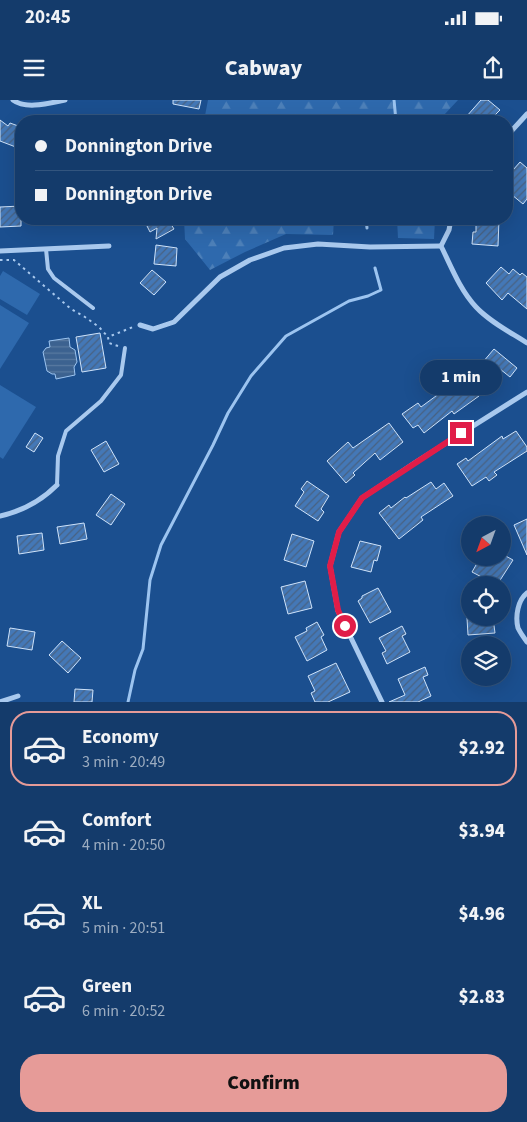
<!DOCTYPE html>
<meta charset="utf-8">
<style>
body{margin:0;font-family:"Source Sans 3",sans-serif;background:#1d4271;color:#f1f3f6;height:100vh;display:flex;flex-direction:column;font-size:19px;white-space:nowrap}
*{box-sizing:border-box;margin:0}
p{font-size:16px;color:#9dadc1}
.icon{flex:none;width:28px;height:28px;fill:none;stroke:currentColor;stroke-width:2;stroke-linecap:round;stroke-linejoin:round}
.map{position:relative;height:602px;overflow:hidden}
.side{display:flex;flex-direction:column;background:#143b6b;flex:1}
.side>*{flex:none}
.top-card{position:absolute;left:15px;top:15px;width:498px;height:110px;border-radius:20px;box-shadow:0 5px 20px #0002,0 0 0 1px #33557e;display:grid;align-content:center;height:110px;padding:0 20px;background:#143b6b}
.needle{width:32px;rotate:221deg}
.controls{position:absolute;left:461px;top:416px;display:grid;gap:10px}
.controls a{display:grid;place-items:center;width:50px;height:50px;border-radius:50%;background:#143b6b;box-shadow:0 5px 20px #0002,0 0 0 1px #33557e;font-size:25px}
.end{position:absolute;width:22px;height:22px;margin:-11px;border:6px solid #e11d48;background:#fff;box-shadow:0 0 0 2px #fff}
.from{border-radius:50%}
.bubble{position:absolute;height:35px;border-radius:18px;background:#143b6b;box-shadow:0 5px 20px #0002,0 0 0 1px #33557e;font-size:16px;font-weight:800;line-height:35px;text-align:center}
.top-card b{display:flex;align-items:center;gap:18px;height:48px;font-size:19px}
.top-card b+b{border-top:1px solid #33557e}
.top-card i{width:12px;height:12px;background:#f1f3f6}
ul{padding:9px 0 0;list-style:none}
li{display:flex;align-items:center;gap:15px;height:75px;margin:0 10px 8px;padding:0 10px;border:2px solid transparent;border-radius:20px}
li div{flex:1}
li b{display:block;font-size:19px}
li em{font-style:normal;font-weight:800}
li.active{border-color:#e69b98}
li>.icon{width:45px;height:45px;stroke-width:1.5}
.cta{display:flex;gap:10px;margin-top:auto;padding:10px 20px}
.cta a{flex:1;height:58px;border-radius:20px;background:#e69b98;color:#111;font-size:20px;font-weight:800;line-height:58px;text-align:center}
.status{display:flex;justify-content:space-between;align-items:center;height:35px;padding:0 25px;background:#143b6b;direction:ltr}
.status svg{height:14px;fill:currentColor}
header{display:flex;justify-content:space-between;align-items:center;height:65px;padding:0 20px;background:#143b6b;font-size:22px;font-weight:800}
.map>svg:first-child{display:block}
.green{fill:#2e69ad}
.forest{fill:url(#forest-firs)}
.water{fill:url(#water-rules);stroke:#9cc4f0}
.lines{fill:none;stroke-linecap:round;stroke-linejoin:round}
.stream{stroke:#9cc4f0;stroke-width:3}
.building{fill:url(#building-hatch);stroke:#cfe3fa}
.path{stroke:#a9c9ee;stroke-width:2;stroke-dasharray:2.5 4;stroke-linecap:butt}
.service{stroke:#a9c9ee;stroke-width:4}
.minor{stroke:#a9c9ee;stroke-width:5}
.route{stroke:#e11d48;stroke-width:6}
</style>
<div class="status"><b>20:45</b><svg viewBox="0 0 49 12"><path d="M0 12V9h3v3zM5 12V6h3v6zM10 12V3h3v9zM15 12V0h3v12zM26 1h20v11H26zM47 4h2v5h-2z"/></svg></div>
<header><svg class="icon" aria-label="menu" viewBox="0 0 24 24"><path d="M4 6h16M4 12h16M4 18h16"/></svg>Cabway<svg class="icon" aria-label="share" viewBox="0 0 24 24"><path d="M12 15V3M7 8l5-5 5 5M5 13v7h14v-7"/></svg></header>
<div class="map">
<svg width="527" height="602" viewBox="0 0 527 602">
<defs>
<pattern id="forest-firs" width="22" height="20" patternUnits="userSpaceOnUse" patternTransform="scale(1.25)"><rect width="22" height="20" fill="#2e69ad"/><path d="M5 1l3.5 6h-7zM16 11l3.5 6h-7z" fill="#4d80b9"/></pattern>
<pattern id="water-rules" width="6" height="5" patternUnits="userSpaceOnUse" patternTransform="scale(1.25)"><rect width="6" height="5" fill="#3c6290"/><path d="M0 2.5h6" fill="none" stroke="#597aa1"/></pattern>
<pattern id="building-hatch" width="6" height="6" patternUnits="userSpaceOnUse" patternTransform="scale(1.25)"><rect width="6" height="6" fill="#4478b7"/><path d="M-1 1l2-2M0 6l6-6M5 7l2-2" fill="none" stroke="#486282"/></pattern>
</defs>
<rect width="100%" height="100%" fill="#1b4f8f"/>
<g class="green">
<path d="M3,171l37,23 -13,21 -27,-16v-23z"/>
<path d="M0,205l29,18 -29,46z"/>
<path d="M0,285l36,22 -33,52 -3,-2z"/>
</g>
<g class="forest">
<path d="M208,0h250l-14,15 7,6h-247z"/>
<path d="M184,119h150l-1,16 -47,-1 -41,18 -35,18 -25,-31z"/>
<path d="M397,119h38l-1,20 -36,-1z"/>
</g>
<path class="water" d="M69,238l1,9 5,3 2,12 -3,5 1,8 -19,4 -1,-5h-3l-5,-3 -4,-19 3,-4 4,-1 -1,-6z"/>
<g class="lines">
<g class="stream">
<path d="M394,0l2,21"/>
<path d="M366,119l1,9"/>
<path d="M128,602l7,-32 8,-21 7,-69 11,-35 52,-100 15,-32 23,-37 35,-40 63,-35 19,-5 13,-6 -6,-22"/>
</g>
</g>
<g class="building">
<path d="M173,0h28l-2,9 -26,-5z"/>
<path d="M481,0h7l12,10 -11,11h-17l-6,-4z"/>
<path d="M0,20l8,6 2,-3 11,4v22l-21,-8z"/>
<path d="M520,62l7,6v31l-4,5 -17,-14v-12z"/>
<path d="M21,106v20l-21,1v-20z"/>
<path d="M156,119h16l-3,2 5,8 -18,10 1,-11 -7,4 -4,-8z"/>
<path d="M476,119h23l-1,27 -26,-2 1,-12h3z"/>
<path d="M156,145l21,3 -1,18 -22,-2z"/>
<path d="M501,167l8,7 4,-5 7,6 2,-2 5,4v32l-19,-16 -6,7 -16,-17z"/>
<path d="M152,170l14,12 -12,13 -14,-12z"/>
<path d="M100,233l6,35 -24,4 -6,-35z"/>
<path d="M494,249l23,19 -7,9 -10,-8 -9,12 -14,-12z"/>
<path d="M462,270l17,26 -25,18 -2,-3 -28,22 -6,-8 -5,3 -11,-14 16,-11 3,4 19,-14 -4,-6z"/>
<path d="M389,323l14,19 -23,18 -5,-7 -22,20 2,2 -9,8 -19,-22 21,-19 5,6z"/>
<path d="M516,331l11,16v4l-33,21 3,3 -8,6 -3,-4 -14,9 -15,-22 9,-6 2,3 34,-25 1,3z"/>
<path d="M35,333l8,5 -9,14 -8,-5z"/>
<path d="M106,341l13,23 -15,8 -13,-22z"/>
<path d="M307,381l22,15 -8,13 3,3 -6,9 -23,-15 9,-14 -3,-3z"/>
<path d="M431,382l5,7 8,-6 9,13 -32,21 2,3 -24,19 -20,-26 10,-8 2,3 14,-11 1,1z"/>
<path d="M111,394l14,10 -14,21 -15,-10z"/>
<path d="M527,419v36l-13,-30z"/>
<path d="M84,423l3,16 -27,5 -3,-17z"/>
<path d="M42,433l2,17 -25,4 -2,-18z"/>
<path d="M292,434l22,7 -8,26 -22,-7z"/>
<path d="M360,441l21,5 -4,15 -3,-1 -3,12 -20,-5z"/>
<path d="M502,454l11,6 -16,25 -25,-13 8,-14h22z"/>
<path d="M305,481l7,27 -24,6 -7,-27z"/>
<path d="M378,488l13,24 -21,11 -12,-22 4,-3v-2z"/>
<path d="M467,518h26l2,15 -27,2z"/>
<path d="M317,522l7,13 -3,2 6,13 -20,11 -12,-24 12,-6 -1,-3z"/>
<path d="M402,526l4,8 -4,2 8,16 -23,12 -5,-11 4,-2 -7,-13z"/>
<path d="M10,528l25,4 -3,18 -25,-4z"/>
<path d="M62,541l19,17 -13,15 -19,-18z"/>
<path d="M336,563l14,29 -22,10h-13l-4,-9 4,-2 -7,-15z"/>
<path d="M425,567l3,8 -5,2 8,19 -13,6h-29l16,-7 -7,-16z"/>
<path d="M75,589l18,1 -1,12h-18z"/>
</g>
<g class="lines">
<g class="path">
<path d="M0,160h14l57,49 14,8 14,10 9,10"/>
<path d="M118,246l-9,-3 -1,-6 25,-10"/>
</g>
<g class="service">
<path d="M46,149l2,20 6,9 39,30"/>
<path d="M57,385l1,-29 8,-25 35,-30 20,-26 4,-27"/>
</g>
<g class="minor">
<path d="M13,0c13,10 37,3 52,0"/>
<path d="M506,37l21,-23"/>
<path d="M451,119l-2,11 -8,16c10,20 19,44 35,61 14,15 34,25 51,36"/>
<path d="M0,151l109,-5"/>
<path d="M140,225l13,4 21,-7 46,-45 30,-17 34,-12 34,-4 52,3 71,-1"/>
<path d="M0,416c23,-5 41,-15 57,-31"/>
<path d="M527,493c-9,7 -12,23 -9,35 2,4 6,10 9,14"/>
<path d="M0,602l18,-6"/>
<path d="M382,602l-44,-91 -8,-45 9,-34 23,-34 54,-36 111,-70"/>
</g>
</g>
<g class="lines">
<path class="route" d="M345,526l-7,-16 -8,-44 9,-34 23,-34 99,-65"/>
</g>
</svg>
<div class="controls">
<a><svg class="needle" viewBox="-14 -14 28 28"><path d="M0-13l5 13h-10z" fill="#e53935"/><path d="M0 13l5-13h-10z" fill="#9dadc1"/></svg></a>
<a><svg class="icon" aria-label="locate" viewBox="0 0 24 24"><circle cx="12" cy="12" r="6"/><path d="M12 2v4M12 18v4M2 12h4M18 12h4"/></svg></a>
<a><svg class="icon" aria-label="layers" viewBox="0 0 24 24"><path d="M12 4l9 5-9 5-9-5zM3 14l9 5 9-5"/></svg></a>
</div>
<i class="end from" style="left:345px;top:526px"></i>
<i class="end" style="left:461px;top:333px"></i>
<div class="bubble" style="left:420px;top:260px;width:82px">1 min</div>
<div class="top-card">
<b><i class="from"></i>Donnington Drive</b>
<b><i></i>Donnington Drive</b>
</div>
</div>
<section class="side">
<ul>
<li class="active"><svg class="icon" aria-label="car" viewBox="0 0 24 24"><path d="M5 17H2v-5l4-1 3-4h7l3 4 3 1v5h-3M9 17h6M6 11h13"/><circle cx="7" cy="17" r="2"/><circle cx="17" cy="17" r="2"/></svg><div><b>Economy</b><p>3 min · 20:49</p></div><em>$2.92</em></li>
<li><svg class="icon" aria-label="car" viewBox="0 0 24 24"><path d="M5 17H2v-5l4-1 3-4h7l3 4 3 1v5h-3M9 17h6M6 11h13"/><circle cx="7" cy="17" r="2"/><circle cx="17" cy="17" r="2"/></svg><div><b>Comfort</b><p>4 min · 20:50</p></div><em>$3.94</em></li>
<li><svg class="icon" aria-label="car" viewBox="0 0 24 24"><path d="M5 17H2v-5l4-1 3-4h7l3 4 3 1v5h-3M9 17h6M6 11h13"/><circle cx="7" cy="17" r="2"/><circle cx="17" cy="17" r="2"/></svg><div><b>XL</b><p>5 min · 20:51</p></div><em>$4.96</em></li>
<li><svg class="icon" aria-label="car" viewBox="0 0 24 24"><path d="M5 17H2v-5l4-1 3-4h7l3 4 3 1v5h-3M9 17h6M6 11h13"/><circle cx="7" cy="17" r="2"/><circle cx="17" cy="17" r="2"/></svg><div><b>Green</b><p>6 min · 20:52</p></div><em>$2.83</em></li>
</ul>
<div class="cta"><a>Confirm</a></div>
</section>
